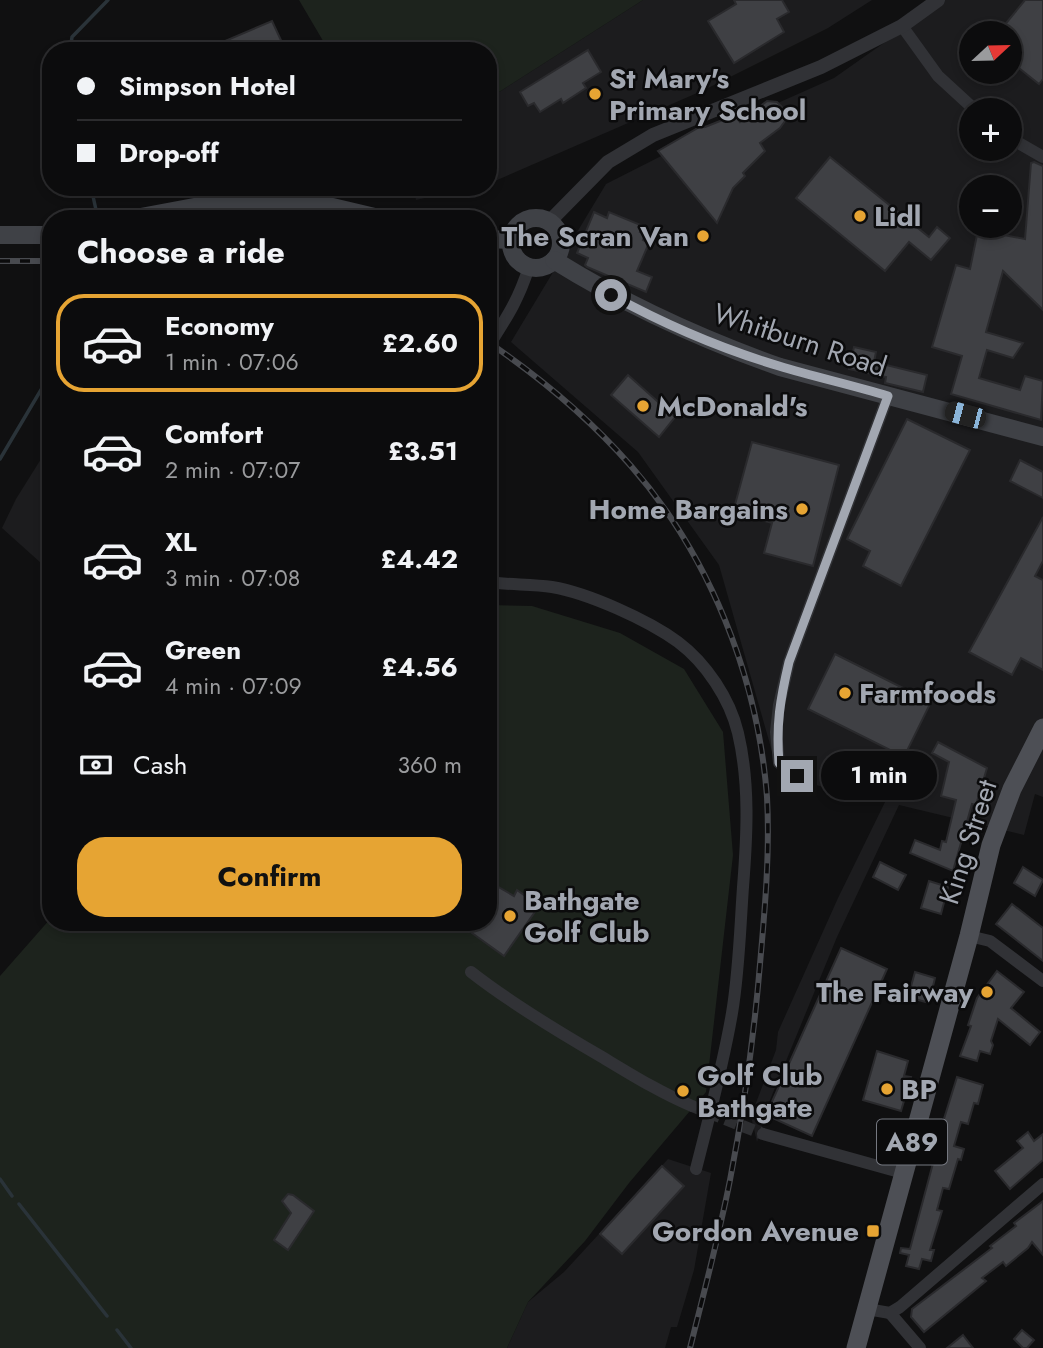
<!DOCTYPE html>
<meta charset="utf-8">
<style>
body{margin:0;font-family:Jost,sans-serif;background:#1a1a1b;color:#f1f3f6;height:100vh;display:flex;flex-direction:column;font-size:26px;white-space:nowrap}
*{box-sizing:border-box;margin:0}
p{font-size:23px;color:#9a9b9d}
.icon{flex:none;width:38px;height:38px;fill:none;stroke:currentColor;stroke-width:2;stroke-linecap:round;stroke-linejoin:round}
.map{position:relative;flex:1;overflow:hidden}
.sheet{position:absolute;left:42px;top:210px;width:455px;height:721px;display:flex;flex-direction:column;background:#0c0c0d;border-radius:28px;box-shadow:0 4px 10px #0003,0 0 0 2px #2c2c2e}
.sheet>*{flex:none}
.banner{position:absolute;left:42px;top:42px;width:455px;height:154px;border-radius:28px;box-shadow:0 4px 10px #0003,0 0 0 2px #2c2c2e;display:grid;align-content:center;height:154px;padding:0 35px;background:#0c0c0d}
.needle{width:46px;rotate:68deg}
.controls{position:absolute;left:959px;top:21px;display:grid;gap:14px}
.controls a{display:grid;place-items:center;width:63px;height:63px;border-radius:50%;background:#0c0c0d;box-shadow:0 4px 10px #0003,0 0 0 2px #2c2c2e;font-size:35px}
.end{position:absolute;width:32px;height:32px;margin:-16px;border:9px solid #a2a7b1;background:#111;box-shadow:0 0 0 4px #111}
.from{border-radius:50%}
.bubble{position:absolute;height:49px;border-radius:24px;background:#0c0c0d;box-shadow:0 4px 10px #0003,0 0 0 2px #2c2c2e;font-size:23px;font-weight:700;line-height:49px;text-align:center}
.car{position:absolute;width:21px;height:42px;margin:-21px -10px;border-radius:9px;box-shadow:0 0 5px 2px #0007;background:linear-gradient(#222 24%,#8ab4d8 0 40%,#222 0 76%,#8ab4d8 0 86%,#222 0)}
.banner b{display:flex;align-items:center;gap:24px;height:66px;font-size:26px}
.banner b+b{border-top:2px solid #2c2c2e}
.banner i{width:18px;height:18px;background:#f1f3f6}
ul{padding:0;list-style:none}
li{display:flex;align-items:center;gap:21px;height:98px;margin:0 14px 10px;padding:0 21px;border:4px solid transparent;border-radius:28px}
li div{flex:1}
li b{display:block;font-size:26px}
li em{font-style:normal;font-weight:700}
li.active{border-color:#e6a433}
li>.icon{width:63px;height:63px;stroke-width:1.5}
h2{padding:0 35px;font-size:32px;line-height:84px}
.pay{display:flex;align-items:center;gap:18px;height:77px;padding:0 35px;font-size:26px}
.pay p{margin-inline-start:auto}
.cta{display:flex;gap:14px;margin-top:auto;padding:14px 35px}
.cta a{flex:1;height:80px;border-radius:28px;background:#e6a433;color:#111;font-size:28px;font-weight:700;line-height:80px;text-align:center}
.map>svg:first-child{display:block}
.built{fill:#1c1c1e;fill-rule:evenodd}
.green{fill:#1d231d}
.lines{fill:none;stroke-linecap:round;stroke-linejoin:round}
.stream{stroke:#2a3339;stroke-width:3.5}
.building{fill:#3f4044;stroke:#2a2a2d;stroke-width:2}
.minor-tunnel{stroke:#2d2e31;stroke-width:12;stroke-dasharray:12 6;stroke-linecap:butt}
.minor{stroke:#313236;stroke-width:12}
.tertiary{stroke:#313236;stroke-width:14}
.secondary{stroke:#3f4146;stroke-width:18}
.primary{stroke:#4d4f55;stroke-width:19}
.rail-casing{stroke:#484a4f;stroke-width:6}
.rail{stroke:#0b0b0c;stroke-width:3.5;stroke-dasharray:10;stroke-linecap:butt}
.route{stroke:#a2a7b1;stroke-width:9}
.poi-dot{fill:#e6a433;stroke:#0b0b0c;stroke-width:2.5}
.labels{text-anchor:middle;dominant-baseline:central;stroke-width:5;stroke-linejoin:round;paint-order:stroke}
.shield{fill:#0b0b0c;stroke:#757880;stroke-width:2}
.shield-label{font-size:26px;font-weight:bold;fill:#a2a7b1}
.poi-label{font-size:28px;font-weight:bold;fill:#a2a7b1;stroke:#0b0b0c;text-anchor:start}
.street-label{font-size:28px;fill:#a2a7b1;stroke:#0b0b0c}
</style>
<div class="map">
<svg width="1043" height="1348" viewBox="0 0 1043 1348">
<rect width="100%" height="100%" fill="#101011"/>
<g class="built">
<path d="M643,0h229l-44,28 -124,62 -216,94v-85z"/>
<path d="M945,0h98v797l-8,-3 -11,41 -125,-30 -62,132 -67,163 -13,42 -6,-26 25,-66 2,-18 60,-134 47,-96 -106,-26 -60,-211 -81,-113 -127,-110 95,-158 75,-38 153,-68zM971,33h39v39h-39zM971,110h39v39h-39zM971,187h39v39h-39z"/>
<path d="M413,187h60l-57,13z"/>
<path d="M51,443v129l-49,-44 14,-29z"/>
<path d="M668,1159l43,14 -17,97 -17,57h-6l-6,21h-158l21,-46 36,-30z"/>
</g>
<g class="green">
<path d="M299,0h344l-155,99v-48h-159z"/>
<path d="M488,605l44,1 88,27 64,36 39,63 10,123 -27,237 -77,91 -44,58 -57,61 -21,46h-507v-372l51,-58v4h437z"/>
</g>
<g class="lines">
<g class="stream">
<path d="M70,51l2,-14 36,-37"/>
<path d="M91,187l7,32"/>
<path d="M0,459l51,-86"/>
<path d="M0,1179l12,17"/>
<path d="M19,1204l88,112"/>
<path d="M117,1330l14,18"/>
</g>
</g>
<g class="building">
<path d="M734,0h48l7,12 -12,7 7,13 -50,31 -26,-42 28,-17z"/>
<path d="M1025,0h18v79l-4,5 -29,-23v-28h-12z"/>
<path d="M272,21l14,30h-57l-4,-10z"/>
<path d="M588,50l13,22 -18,11 3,5 -23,15 -2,-4 -21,13 -6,-9 -6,3 -8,-14z"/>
<path d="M767,101l10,1 4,4 4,5v10l-5,7 -20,15 5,8 -22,22 2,3 -12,12 -16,35 -59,-72 45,-26 2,2 30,-12 5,7z"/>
<path d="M830,157l99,80 8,-10 13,11 -19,22 -22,-18 -24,29 -89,-73z"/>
<path d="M1034,162l9,4v144l-40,-39 -17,61 37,11 -10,15 -26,-8 -8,28 41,12 5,-14 18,5 -2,39 -90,-26 11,-38 -30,-9 24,-82 14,4 8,-39 47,9 6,-76z"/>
<path d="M594,212l13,6 2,-6 34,14 -3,6 5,2 -2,6 6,3 -12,28 15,6 -6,15 -59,-25 -2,-2 3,-7 -11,-5z"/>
<path d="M854,347l22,5 -2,10 53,13 -4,17 -38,-9 1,-6 -37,-8z"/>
<path d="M628,375l47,42 -16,20 -48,-42z"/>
<path d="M907,419l63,31 -69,136 -38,-20 7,-15 -23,-12z"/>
<path d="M752,442l87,23 -26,101 -49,-13 8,-30 -39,-11z"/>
<path d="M1020,460l23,12v26l-33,-17z"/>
<path d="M1043,517v44l-8,15 8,4v90l-22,-12 -9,17 -43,-23z"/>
<path d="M835,654l96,48 -27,55 -96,-48z"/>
<path d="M938,742l49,26 -11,37 -4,-1 -19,67 -43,-18 5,-13 25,10 2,-9 4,1 10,-42 -15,-4 8,-34 -17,-9z"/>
<path d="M880,862l26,13 -8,15 -25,-13z"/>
<path d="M1023,867l20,13 -8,16 -21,-13z"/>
<path d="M488,881l26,15 3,-6 22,16 -35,50 -32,-23 7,-11h9z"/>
<path d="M929,881l19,6 -7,27 -20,-6z"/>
<path d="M1012,904l31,24v33l-47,-37z"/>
<path d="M841,948l46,21 -75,167 -46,-21z"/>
<path d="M997,971l27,21 -13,16 29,24 -10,13 -32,-26 -7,22 2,4 -3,9 -10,-3 -3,10 -17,-5 11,-30 -3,-1 9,-27z"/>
<path d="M915,972l20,6 -6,25 -21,-6z"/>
<path d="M877,1051l31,10 -4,15 7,1 -10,34 -38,-11z"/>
<path d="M957,1077l26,8 -5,19 -4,-1 -6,21 -7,-2 -7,24 10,3 -3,11 -3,-1 -9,30 -6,-1 -6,22 5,1 -12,39h4l-3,11 -9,-2 -3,10 -13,-3 3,-11 -9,-2 1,-5 9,1 26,-97 -2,-1z"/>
<path d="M1028,1132l6,9 9,-7v26l-33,29 -15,-18 28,-23 -6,-7z"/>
<path d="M662,1166l22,20 -62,68 -22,-20z"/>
<path d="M288,1194l5,1 21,16 -26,39 -14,-10 17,-27 -9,-12z"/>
<path d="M1043,1201v54l-11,-13 -4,6 -22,18 -3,-4 -21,16 4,3 -62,51 -13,-15 1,-8 80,-61 -2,-2 26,-20 -2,-3z"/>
<path d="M1022,1330l12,10 -7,8h-4l-9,-9z"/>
<path d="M963,1335l10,13h-26z"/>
</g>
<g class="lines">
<path class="minor-tunnel" d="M692,1106l71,28"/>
<g class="minor">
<path d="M902,26l36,50 37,34"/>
<path d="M1010,138l33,19"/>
<path d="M488,347c19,-30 30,-46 41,-80"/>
<path d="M488,582c21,3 43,2 64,5 36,6 96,33 126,55 28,21 52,57 60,91 12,51 9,103 5,154 -3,42 -4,85 -11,126 -9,53 -23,104 -36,156"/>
<path d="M807,777l-10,-1 -18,-13 -3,-31 3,-27 10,-43 99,-266"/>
<path d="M969,936l21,5 53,40"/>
<path d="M471,972c41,32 86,59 131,85 30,18 59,36 90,49"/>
<path d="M763,1134l140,39"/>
<path d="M867,1309l23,4 10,-6 143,-123"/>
<path d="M890,1313l30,35"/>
</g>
<path class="tertiary" d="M549,222l59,-60 45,-27 168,-68 81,-41 36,-26"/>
<g class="secondary">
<circle cx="536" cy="243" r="25"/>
<path d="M130,219l80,-15 114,1 59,14"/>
<path d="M0,235h51"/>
<path d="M488,239l23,1"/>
<path d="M554,260c72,45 147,79 226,107l263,70"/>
</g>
<path class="primary" d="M856,1348l113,-412 22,-91 21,-56 31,-61"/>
<g class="rail-casing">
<g id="rail">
<path d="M0,261h51"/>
<path d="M488,342c53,36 101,76 143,124 79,90 127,212 136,331 3,55 -2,111 -7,167 -6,72 -16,144 -30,216 -11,56 -26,112 -40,168"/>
</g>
</g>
<use href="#rail" class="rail"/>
</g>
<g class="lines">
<path class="route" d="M611,295c53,29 111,54 168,71 36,11 73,19 109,30l-99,266c-9,38 -13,62 -10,101l18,13"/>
</g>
<g class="poi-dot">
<circle cx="595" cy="94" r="7"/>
<circle cx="860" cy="216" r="7"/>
<circle cx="703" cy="236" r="7"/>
<circle cx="643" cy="406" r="7"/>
<circle cx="802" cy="509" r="7"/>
<circle cx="845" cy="693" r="7"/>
<circle cx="510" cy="916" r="7"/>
<circle cx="987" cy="992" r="7"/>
<circle cx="887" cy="1089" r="7"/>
<circle cx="683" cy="1091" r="7"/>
<rect x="866" y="1224" width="14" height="14" rx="3.5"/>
</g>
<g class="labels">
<rect class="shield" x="877" y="1119.5" width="70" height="45" rx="5"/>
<g class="shield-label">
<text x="912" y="1142">A89</text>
</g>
<g class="poi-label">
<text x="609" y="78">St Mary's<tspan x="609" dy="32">Primary School</tspan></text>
<text x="874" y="216">Lidl</text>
<text x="689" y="236" text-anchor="end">The Scran Van</text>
<text x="657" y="406">McDonald's</text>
<text x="788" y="509" text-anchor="end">Home Bargains</text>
<text x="859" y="693">Farmfoods</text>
<text x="524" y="900">Bathgate<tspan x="524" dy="32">Golf Club</tspan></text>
<text x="973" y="992" text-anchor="end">The Fairway</text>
<text x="697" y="1075">Golf Club<tspan x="697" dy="32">Bathgate</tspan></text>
<text x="901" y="1089">BP</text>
<text x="859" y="1231" text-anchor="end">Gordon Avenue</text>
</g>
<g class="street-label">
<text transform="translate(800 340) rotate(18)">Whitburn Road</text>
<text transform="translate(968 842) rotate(-72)">King Street</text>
</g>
</g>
</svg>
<div class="controls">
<a><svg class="needle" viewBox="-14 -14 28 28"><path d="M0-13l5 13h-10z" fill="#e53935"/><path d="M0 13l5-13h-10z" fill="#9a9b9d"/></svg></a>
<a>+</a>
<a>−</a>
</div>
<i class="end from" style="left:611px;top:295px"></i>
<i class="end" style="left:797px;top:776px"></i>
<div class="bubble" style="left:821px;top:751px;width:116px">1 min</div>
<i class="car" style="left:965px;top:415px;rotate:285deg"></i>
<div class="banner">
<b><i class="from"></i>Simpson Hotel</b>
<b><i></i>Drop-off</b>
</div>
<section class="sheet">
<h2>Choose a ride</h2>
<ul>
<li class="active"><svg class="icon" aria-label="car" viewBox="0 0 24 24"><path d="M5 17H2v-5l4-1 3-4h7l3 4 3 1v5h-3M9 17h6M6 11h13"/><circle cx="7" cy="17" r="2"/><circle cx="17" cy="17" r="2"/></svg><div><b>Economy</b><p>1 min · 07:06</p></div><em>£2.60</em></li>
<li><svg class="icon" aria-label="car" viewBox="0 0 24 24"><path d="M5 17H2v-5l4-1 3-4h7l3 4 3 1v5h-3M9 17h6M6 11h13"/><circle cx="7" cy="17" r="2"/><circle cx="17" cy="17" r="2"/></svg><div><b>Comfort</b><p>2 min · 07:07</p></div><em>£3.51</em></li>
<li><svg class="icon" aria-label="car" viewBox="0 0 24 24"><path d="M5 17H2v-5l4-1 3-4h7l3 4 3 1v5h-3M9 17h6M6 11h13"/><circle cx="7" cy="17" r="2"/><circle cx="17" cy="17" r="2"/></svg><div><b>XL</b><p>3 min · 07:08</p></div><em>£4.42</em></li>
<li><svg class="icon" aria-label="car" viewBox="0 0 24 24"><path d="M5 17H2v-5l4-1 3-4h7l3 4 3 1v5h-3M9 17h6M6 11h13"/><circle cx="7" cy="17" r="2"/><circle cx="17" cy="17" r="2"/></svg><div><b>Green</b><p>4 min · 07:09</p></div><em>£4.56</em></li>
</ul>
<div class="pay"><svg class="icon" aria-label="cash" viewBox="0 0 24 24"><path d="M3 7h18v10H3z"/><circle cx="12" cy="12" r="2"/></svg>Cash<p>360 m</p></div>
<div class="cta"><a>Confirm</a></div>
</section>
</div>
